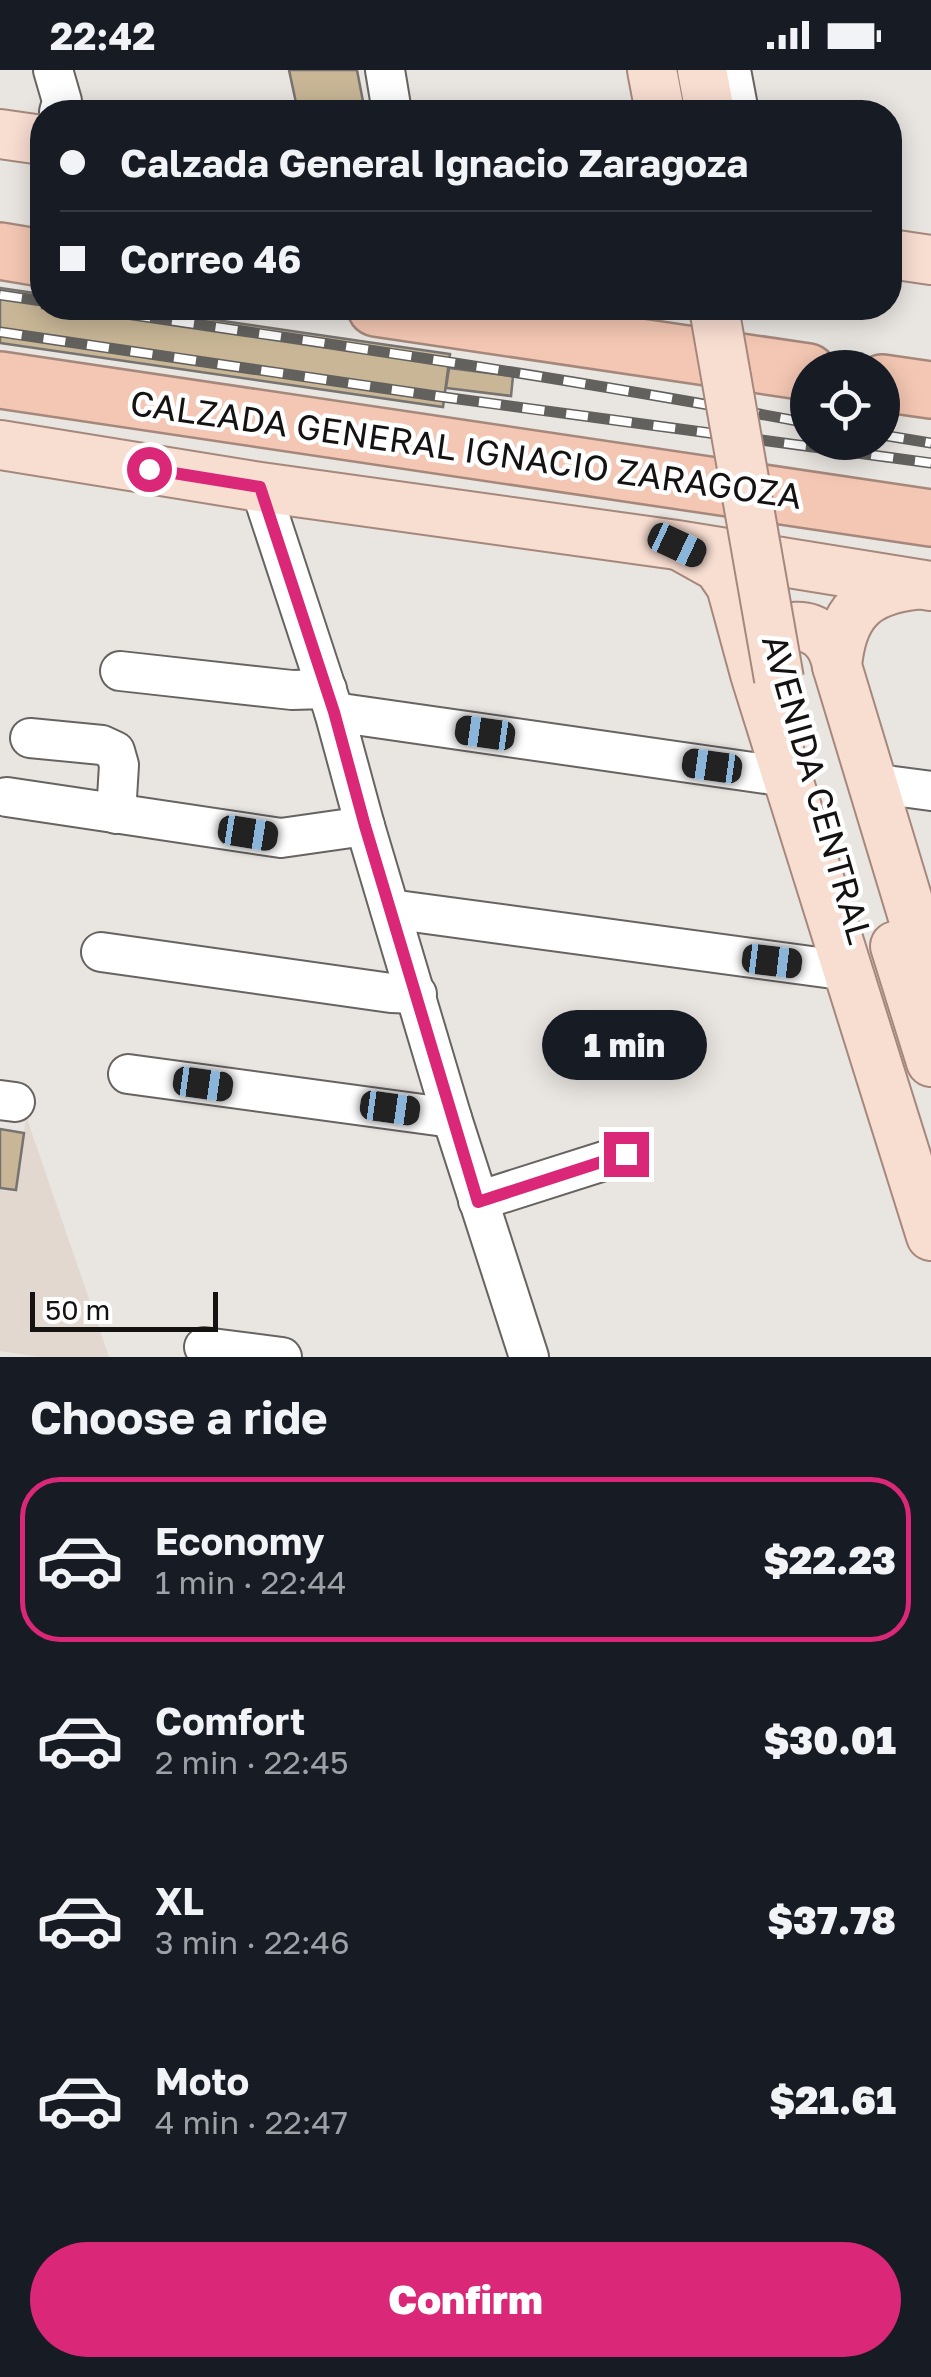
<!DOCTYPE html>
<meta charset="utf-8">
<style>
body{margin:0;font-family:"Golos Text",sans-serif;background:#242831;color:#f1f3f6;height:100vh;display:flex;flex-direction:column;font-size:38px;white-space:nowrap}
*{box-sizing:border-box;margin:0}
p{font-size:32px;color:#9ea1a6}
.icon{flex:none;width:55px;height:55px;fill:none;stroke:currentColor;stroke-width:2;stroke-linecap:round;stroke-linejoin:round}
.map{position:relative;height:1287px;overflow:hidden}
.sheet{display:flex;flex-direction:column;background:#171b24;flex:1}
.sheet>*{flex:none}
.top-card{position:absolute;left:30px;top:30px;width:872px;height:220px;border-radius:40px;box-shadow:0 5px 25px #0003;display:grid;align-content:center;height:220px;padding:0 30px;background:#171b24}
.buttons{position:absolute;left:790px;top:280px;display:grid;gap:20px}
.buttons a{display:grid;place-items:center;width:110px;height:110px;border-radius:50%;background:#171b24;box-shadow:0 5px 25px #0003;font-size:50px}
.scale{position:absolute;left:30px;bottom:25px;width:188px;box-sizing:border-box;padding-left:10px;border:5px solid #151312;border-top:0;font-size:28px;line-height:35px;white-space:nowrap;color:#151312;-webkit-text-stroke:8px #fff;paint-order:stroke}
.end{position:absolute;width:45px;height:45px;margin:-22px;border:12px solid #db2777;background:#fff;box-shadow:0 0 0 5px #fff}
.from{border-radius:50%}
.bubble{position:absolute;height:70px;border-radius:35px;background:#171b24;box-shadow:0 5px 25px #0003;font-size:32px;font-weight:800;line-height:70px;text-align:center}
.car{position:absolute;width:30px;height:60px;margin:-30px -15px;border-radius:12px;box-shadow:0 0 8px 2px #0007;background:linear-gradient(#222 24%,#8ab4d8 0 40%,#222 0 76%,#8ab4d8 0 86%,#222 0)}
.top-card b{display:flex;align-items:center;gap:35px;height:95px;font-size:38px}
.top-card b+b{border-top:2px solid #363941}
.top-card i{width:25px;height:25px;background:#f1f3f6}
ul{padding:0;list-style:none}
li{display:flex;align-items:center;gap:30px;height:165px;margin:0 20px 15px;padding:0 10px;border:5px solid transparent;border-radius:40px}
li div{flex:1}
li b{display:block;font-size:38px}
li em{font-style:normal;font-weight:800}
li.active{border-color:#db2777}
li>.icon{width:90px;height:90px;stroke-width:1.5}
h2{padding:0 30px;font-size:45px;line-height:120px}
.primary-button{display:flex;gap:20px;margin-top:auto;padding:20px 30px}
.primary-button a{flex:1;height:115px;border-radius:60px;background:#db2777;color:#fff;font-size:40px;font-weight:800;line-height:115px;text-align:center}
.status{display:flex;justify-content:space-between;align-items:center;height:70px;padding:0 50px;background:#171b24;direction:ltr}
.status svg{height:28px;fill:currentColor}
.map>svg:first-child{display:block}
.built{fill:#e2d8cf}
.building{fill:#c8b696;stroke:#767370;stroke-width:2.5}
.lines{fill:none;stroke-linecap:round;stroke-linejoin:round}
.minor-casing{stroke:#676361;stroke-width:42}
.major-casing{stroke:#a5887b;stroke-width:52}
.highway-casing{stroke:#a5887b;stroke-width:60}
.minor{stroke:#fff;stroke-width:38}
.major{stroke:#f8ddd1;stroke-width:48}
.highway{stroke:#f3c7b3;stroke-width:55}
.rail-casing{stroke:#63615e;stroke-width:11}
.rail{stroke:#fff;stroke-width:8;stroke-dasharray:22;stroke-linecap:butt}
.major-bridge-casing{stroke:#a5887b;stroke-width:52;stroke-linecap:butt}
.major-bridge{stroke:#f8ddd1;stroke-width:48}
.route{stroke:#db2777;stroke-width:12}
.labels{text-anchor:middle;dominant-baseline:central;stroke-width:9;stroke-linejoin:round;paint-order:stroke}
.street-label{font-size:35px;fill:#151312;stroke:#fff}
</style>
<div class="status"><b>22:42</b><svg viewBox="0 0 49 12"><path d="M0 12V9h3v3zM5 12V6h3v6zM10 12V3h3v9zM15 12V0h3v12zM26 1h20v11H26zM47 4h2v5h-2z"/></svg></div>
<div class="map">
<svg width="931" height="1287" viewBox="0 0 931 1287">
<rect width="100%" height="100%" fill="#e9e5e1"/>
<path class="built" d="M26,1046l83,241h-68l-41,-6v-161l17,2z"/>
<g class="building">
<path d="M289,0h68l8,42h-67z"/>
<path d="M0,218l42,6v14h91l317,46 -7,53 -443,-64z"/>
<path d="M449,298l64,8 -2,20 -65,-8z"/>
<path d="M0,1059l24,4 -8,57 -16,-2z"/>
</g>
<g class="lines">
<g class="minor-casing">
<g id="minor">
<path d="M53,0l9,31 -3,11"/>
<path d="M385,0l7,42"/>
<path d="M731,0l8,42"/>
<path d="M260,417l74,225 31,114 87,292 77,239"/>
<path d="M120,601l172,19 35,-1"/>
<path d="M334,642l453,65"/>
<path d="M30,668l72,7 13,6 4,14 -3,49"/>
<path d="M871,713l60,8"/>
<path d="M7,727l274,41 84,-12"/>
<path d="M390,839l458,62"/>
<path d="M101,882l290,41 26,1"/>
<path d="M128,1004l324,44"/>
<path d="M0,1030l15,2"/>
<path d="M478,1131l148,-47"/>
<path d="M204,1277l78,10"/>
</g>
</g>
<g class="major-casing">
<g id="major">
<path d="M652,0l8,42"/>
<path d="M702,0l8,42"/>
<path d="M0,64l42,6"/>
<path d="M890,184l41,6"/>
<path d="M0,375l260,42 417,58 254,41"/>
<path d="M684,478l34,19 13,19 24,88 176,562"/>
<path d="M915,515c-52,6 -73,28 -78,81l94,311"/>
<path d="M756,600c7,-55 72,-59 81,-4"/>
<path d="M895,876l36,116"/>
</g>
</g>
<g class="highway-casing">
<g id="highway">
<path d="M0,181l42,7"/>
<path d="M376,238l432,64"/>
<path d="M0,310l931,138"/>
<path d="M882,313l49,7"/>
</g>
</g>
<use href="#minor" class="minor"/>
<use href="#major" class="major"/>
<use href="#highway" class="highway"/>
<g class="rail-casing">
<g id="rail">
<path d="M0,225l42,6"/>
<path d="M85,238c241,35 482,70 723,115"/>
<path d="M0,262l436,64 495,67"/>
<path d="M882,365l49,8"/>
</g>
</g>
<use href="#rail" class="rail"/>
<g class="major-bridge-casing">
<path id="major-bridge" d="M714,238l65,371"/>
</g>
<use href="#major-bridge" class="major-bridge"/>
</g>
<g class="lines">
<path class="route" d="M149,399l111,18 74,225 31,114 113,376 148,-48"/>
</g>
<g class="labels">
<g class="street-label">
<text transform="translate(466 379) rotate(8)">CALZADA GENERAL IGNACIO ZARAGOZA</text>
<text transform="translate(818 719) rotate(74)">AVENIDA CENTRAL</text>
</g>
</g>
</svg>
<div class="buttons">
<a><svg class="icon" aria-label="locate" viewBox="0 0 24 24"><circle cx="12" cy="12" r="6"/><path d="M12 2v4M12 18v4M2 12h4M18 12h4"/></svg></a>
</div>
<div class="scale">50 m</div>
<i class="end from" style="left:149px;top:399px"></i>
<i class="end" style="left:626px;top:1084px"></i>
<div class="bubble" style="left:542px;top:940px;width:165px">1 min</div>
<i class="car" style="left:677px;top:475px;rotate:115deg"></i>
<i class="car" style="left:485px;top:663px;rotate:278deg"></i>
<i class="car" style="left:712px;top:696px;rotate:278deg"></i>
<i class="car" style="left:248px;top:763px;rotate:99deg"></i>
<i class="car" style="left:772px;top:891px;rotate:97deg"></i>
<i class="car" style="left:203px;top:1014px;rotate:98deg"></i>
<i class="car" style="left:390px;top:1038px;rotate:98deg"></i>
<div class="top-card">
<b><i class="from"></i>Calzada General Ignacio Zaragoza</b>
<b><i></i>Correo 46</b>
</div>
</div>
<section class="sheet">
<h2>Choose a ride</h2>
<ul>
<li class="active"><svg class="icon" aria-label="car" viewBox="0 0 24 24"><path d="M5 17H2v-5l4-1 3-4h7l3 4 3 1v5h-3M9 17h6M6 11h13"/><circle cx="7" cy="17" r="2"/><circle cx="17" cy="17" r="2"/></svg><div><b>Economy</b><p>1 min · 22:44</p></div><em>$22.23</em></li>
<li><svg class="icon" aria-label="car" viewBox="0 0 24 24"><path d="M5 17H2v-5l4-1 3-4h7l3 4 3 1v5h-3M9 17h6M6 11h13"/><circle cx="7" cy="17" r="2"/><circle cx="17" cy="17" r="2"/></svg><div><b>Comfort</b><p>2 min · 22:45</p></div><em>$30.01</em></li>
<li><svg class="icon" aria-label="car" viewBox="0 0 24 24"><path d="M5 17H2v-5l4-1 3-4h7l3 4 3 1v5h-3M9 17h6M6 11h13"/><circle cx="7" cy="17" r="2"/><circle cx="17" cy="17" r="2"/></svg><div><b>XL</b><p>3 min · 22:46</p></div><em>$37.78</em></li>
<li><svg class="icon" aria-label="car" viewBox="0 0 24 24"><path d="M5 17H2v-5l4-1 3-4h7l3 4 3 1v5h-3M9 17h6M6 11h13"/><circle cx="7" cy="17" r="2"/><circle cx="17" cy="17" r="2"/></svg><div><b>Moto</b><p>4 min · 22:47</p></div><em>$21.61</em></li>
</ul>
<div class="primary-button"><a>Confirm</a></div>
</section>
